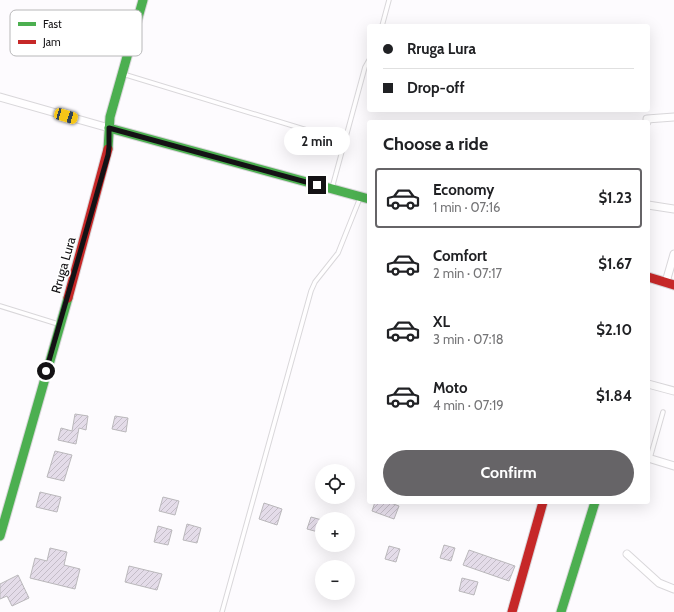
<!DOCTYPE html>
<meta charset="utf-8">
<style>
body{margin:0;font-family:Cabin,sans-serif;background:#f2f2f2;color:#202124;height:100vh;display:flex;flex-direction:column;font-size:15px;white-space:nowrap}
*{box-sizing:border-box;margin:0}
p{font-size:13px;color:#757577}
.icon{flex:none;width:22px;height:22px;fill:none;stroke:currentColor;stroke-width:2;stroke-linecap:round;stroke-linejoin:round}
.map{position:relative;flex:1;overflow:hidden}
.drawer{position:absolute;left:367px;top:120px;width:283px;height:384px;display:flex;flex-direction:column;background:#fff;border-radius:4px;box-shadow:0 4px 16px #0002}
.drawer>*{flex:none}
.guide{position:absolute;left:367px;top:24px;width:283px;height:88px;border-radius:4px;box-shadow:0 4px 16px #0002;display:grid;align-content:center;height:88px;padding:0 16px;background:#fff}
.buttons{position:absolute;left:315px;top:464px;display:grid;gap:8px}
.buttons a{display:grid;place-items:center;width:40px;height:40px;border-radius:50%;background:#fff;box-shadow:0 4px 16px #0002;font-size:20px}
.end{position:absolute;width:18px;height:18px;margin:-9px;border:5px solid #141215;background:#fff;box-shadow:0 0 0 2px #fff}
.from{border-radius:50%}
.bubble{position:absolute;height:28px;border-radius:14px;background:#fff;box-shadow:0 4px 16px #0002;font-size:13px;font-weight:700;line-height:28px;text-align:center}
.car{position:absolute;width:12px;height:24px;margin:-12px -6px;border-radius:5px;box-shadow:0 0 3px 1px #0007;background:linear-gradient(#f5c518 24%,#345 0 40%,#f5c518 0 76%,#345 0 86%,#f5c518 0)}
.guide b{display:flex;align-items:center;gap:14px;height:38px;font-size:15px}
.guide b+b{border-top:1px solid #e0e0e0}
.guide i{width:10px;height:10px;background:#202124}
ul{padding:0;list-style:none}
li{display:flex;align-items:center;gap:12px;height:60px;margin:0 8px 6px;padding:0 8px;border:2px solid transparent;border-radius:4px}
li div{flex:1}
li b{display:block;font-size:15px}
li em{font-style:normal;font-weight:700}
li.selected{border-color:#666467}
li>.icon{width:36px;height:36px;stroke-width:1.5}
h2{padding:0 16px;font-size:18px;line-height:48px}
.primary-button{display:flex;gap:8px;margin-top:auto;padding:8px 16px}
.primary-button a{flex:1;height:46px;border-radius:24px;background:#666467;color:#fff;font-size:16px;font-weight:700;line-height:46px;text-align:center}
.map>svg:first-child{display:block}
.building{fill:url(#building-hatch);stroke:#bab8bb}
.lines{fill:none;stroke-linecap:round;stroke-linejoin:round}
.lane-casing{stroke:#d9d7da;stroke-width:5.5}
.street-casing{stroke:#d9d7da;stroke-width:9}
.fast-casing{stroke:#d9d7da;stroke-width:11}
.jam-casing{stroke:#d9d7da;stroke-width:11}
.lane{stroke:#fffeff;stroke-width:3.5}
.street{stroke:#fffeff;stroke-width:7}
.fast{stroke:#4caf50;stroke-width:9}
.jam{stroke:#c62828;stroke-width:9}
.route{stroke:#141215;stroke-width:5}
.labels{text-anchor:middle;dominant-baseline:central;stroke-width:3;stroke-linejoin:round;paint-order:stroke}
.street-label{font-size:13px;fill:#141215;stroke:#fff}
.key{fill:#fff;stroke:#b8b8b9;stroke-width:1}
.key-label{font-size:11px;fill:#141215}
</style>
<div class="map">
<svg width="674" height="612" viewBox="0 0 674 612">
<defs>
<pattern id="building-hatch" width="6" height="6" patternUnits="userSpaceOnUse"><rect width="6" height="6" fill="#e4dce9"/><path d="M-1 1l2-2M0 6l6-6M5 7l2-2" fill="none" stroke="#c3bcc7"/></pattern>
</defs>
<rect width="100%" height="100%" fill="#fdfbfe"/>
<g class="building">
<path d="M75,414l13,2 -2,14 -7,-2 -3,16 -18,-4 3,-12 11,3z"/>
<path d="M115,416l13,2 -2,14 -14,-3z"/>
<path d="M55,451l17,4 -8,26 -17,-4z"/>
<path d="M40,492l21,5 -4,15 -21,-5z"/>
<path d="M163,497l16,4 -4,14 -16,-4z"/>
<path d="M375,502h13l11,4 -5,13 -22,-8z"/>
<path d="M264,503l18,6 -5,16 -18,-6z"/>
<path d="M311,517l11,3v13l-15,-4z"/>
<path d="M187,524l14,4 -4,15 -14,-3z"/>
<path d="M158,526l14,4 -4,15 -14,-3z"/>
<path d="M444,545l11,3 -4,13 -11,-3z"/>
<path d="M389,546l11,3 -4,13 -11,-3z"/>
<path d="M50,548l17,4 -3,13 16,4 -5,20 -45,-11 5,-20 12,3z"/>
<path d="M469,550l46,16 -6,15 -46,-16z"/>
<path d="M129,566l33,8 -5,16 -32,-8z"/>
<path d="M18,575l11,23 -17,8 -5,-10 -7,3v-15z"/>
<path d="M462,578l16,4 -4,13 -15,-4z"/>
</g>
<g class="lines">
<g class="lane-casing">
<g id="lane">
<path d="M382,26l7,-26"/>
<path d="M123,74l223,68"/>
<path d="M332,188l33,-121 4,-7"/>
<path d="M0,306l58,18"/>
<path d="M650,458l13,-46"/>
<path d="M222,612l89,-321 4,-9 23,-29 22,-55"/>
</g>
</g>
<g class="street-casing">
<g id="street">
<path d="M0,97l109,31"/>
<path d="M647,122v-3l27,-2"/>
<path d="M648,205l26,4"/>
<path d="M666,282l8,-28"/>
<path d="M648,384l26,7"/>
<path d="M648,458l26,8"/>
<path d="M627,554l32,29 15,6"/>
</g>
</g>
<g class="fast-casing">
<g id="fast">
<path d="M109,128l260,71"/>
<path d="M108,149l2,-32 33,-117"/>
<path d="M0,536l68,-238"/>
<path d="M561,612l34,-110"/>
</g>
</g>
<g class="jam-casing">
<g id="jam">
<path d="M648,277l26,8"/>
<path d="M68,298l40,-149"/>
<path d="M512,612l31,-110"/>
</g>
</g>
<use href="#lane" class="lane"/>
<use href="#street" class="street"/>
<use href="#fast" class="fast"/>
<use href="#jam" class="jam"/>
</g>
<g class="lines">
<path class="route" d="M46,371l62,-216 1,-8v-19l208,57"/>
</g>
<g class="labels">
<g class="street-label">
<text transform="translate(63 265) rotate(-74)">Rruga Lura</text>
</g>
</g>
<rect x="10" y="10" width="132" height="46" rx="6" class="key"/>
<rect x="18" y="22" width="18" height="4" fill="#4caf50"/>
<rect x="18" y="40" width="18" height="4" fill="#c62828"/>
<g class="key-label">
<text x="43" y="28">Fast</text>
<text x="43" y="46">Jam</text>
</g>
</svg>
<div class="buttons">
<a><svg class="icon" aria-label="locate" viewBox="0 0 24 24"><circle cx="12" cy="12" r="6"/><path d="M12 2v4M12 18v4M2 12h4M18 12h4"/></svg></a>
<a>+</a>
<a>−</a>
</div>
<i class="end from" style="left:46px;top:371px"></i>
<i class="end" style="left:317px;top:185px"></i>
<div class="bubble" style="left:284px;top:127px;width:66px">2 min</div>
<i class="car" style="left:66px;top:116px;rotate:106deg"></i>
<div class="guide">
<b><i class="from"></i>Rruga Lura</b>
<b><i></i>Drop-off</b>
</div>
<section class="drawer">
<h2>Choose a ride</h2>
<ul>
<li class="selected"><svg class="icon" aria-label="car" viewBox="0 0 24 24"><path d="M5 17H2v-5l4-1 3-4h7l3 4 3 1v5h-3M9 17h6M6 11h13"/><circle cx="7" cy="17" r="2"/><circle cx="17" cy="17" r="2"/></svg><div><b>Economy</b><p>1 min · 07:16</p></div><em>$1.23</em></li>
<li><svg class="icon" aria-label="car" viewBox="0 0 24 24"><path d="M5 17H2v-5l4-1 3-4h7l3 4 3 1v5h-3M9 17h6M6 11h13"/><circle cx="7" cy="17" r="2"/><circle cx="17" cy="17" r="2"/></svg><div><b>Comfort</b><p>2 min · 07:17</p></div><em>$1.67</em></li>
<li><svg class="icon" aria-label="car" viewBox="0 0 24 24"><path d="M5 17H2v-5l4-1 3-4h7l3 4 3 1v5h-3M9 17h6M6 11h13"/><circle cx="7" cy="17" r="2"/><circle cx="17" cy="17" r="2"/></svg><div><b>XL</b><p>3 min · 07:18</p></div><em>$2.10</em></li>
<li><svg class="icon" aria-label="car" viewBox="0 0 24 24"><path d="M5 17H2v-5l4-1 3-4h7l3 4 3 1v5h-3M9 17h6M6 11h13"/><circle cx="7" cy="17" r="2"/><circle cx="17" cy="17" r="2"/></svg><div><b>Moto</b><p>4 min · 07:19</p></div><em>$1.84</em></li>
</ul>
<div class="primary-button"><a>Confirm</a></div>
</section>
</div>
